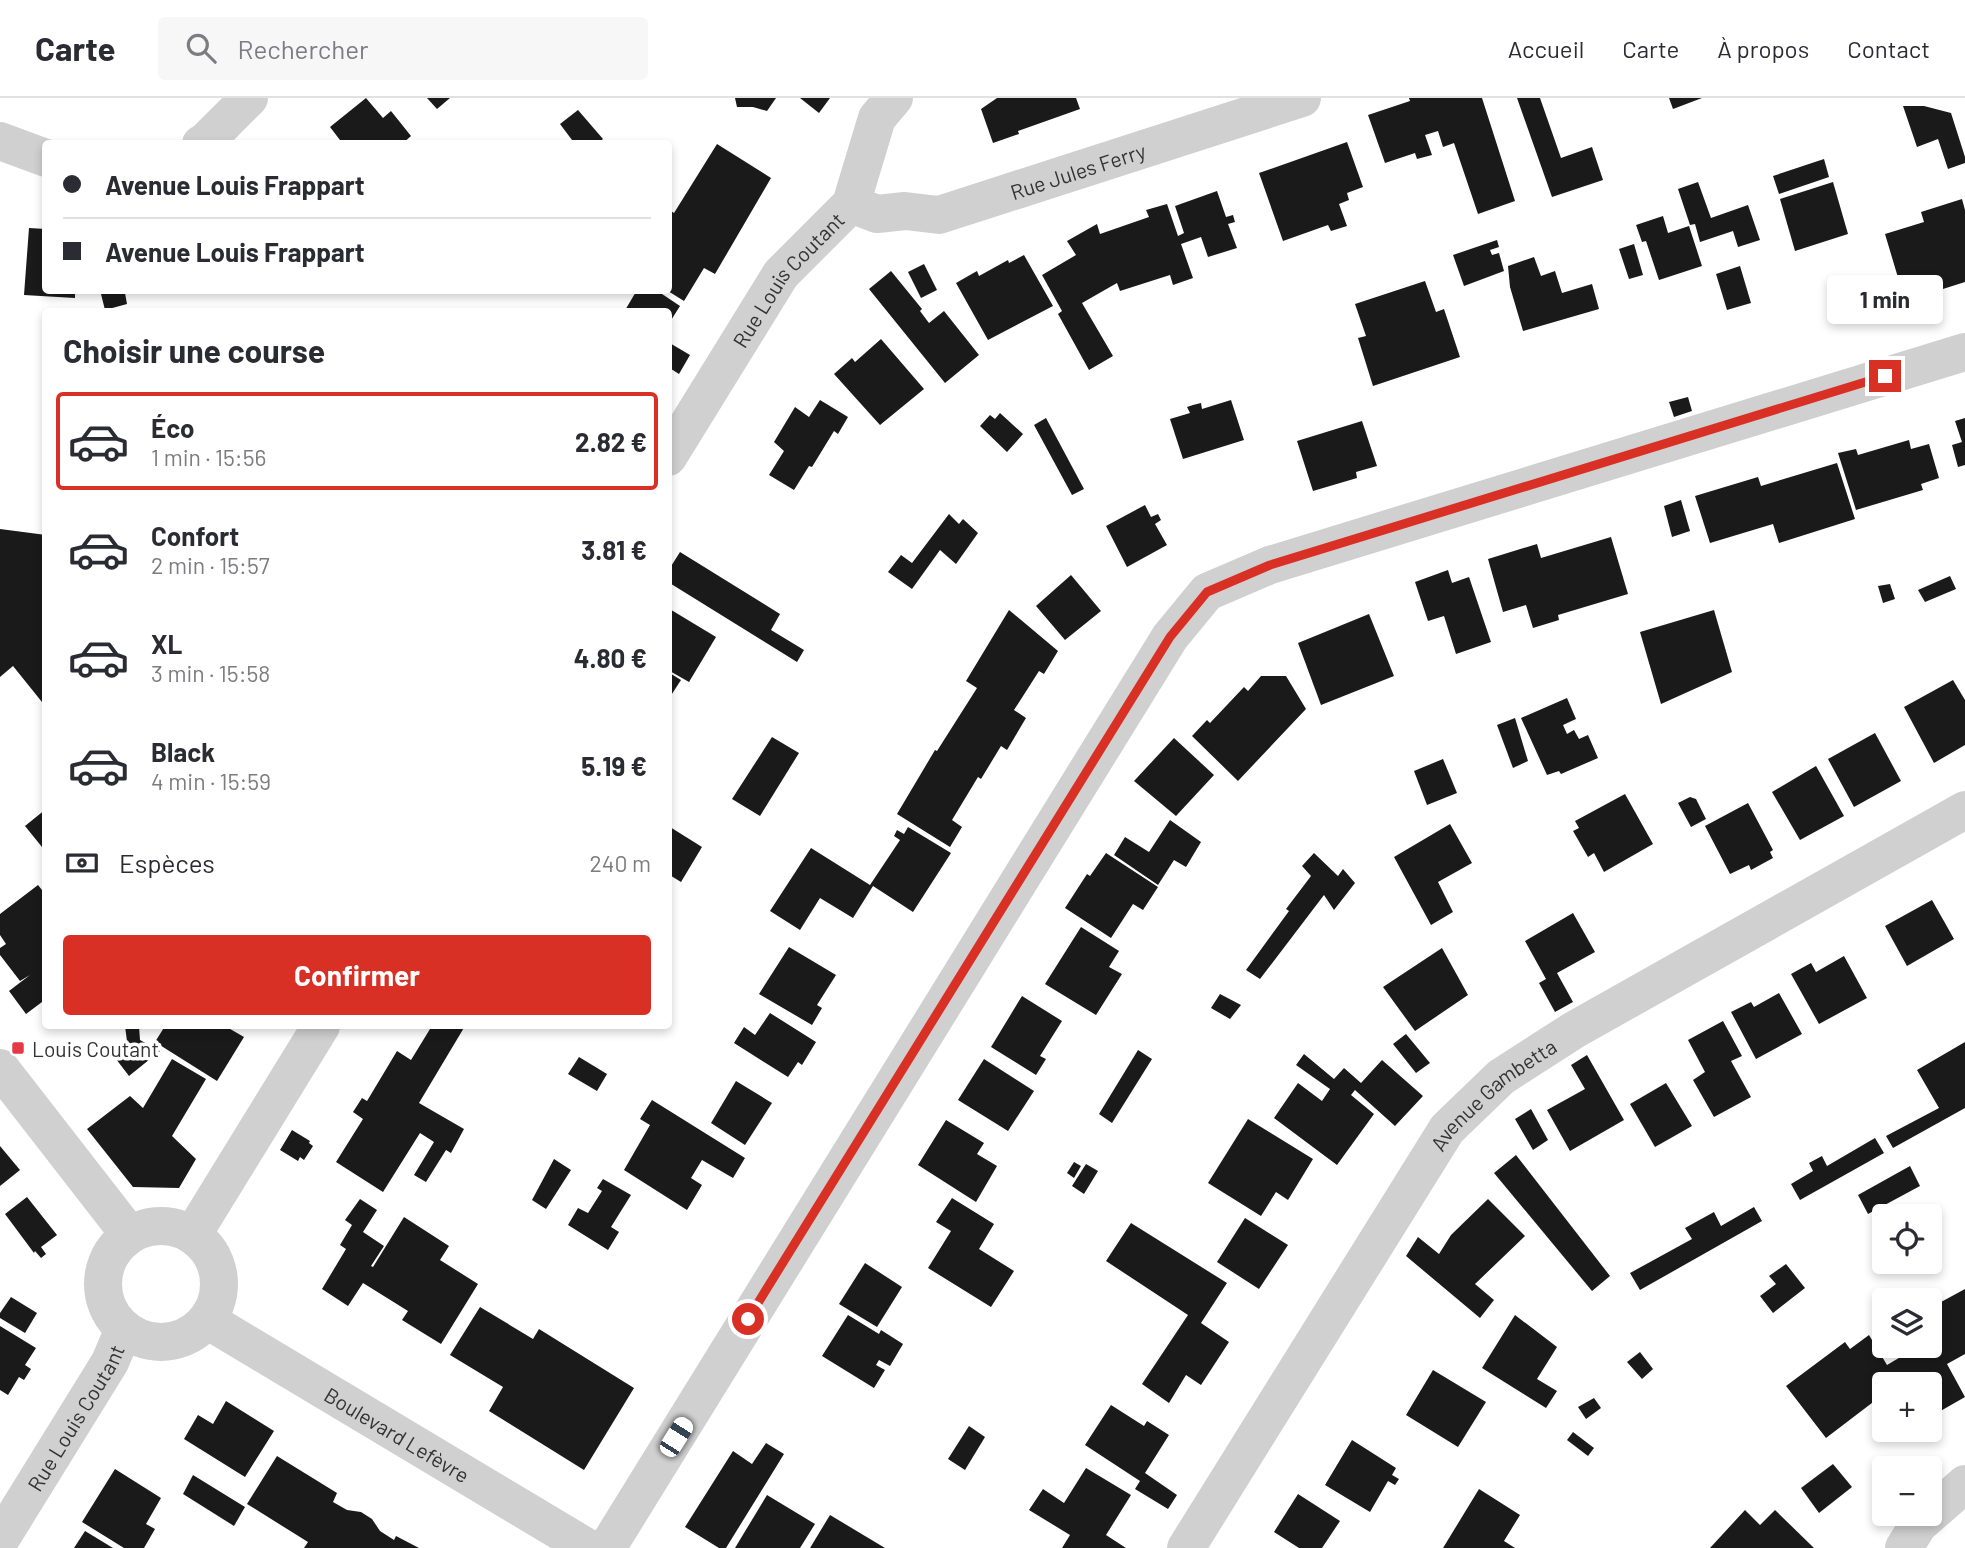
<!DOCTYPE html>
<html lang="fr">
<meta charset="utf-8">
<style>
body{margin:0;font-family:Barlow,sans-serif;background:#f7f7f7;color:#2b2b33;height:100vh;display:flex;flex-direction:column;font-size:26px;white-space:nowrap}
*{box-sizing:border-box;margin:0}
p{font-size:23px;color:#7c7c81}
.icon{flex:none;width:38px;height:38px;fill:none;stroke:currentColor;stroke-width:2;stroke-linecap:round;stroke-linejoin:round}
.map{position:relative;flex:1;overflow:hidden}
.details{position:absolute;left:42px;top:210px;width:630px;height:721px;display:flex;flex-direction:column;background:#fff;border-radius:7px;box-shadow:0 4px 10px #0003}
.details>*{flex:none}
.hud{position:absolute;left:42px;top:42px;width:630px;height:154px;border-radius:7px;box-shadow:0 4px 10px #0003;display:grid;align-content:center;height:154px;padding:0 21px;background:#fff}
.tools{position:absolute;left:1872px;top:1106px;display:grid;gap:14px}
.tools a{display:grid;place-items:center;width:70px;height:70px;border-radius:7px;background:#fff;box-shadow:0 4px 10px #0003;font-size:35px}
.end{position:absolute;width:32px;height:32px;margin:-16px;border:9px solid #d93025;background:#fff;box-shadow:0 0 0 4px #fff}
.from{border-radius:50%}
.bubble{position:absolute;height:49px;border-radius:7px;background:#fff;box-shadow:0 4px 10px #0003;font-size:23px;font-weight:700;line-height:49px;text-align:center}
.car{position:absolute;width:21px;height:42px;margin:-21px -10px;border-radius:9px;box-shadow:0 0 5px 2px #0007;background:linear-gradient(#fff 24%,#345 0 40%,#fff 0 76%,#345 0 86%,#fff 0)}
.hud b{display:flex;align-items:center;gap:24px;height:66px;font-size:26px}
.hud b+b{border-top:2px solid #e1e1e2}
.hud i{width:18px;height:18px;background:#2b2b33}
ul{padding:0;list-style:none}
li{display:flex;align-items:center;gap:21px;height:98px;margin:0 14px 10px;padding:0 7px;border:4px solid transparent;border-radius:7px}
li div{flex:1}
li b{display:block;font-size:26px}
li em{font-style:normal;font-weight:700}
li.on{border-color:#d93025}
li>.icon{width:63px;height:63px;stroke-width:1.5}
h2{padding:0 21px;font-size:32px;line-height:84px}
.pay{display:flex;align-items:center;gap:18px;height:77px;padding:0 21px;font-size:26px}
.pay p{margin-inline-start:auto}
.cta{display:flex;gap:14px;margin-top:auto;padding:14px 21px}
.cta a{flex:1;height:80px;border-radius:7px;background:#d93025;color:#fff;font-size:28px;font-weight:700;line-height:80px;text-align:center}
header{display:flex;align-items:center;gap:42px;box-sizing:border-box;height:98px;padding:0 35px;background:#fff;border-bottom:2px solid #e1e1e2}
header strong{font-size:33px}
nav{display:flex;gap:38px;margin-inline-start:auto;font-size:24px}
.search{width:490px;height:63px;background:#f7f7f7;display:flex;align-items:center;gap:18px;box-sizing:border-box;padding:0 24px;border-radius:7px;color:#7c7c81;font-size:26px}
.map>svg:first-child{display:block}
.building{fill:#1a1a1a}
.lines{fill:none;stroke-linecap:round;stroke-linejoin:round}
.minor{stroke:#d0d0d0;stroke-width:38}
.route{stroke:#d93025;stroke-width:9}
.poi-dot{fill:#e63946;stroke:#fff;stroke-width:2.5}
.labels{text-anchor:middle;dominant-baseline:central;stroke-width:7;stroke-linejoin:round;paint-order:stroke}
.street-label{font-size:21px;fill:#333;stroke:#fff}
.poi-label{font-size:21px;fill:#333;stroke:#fff;text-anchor:start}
</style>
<header>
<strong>Carte</strong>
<div class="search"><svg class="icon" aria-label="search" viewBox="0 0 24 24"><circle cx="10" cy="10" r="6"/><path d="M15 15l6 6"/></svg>Rechercher</div>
<nav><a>Accueil</a><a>Carte</a><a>À propos</a><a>Contact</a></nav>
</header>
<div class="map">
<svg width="1965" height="1450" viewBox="0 0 1965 1450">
<rect width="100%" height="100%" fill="#fff"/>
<g class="building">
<path d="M366,0l17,20 8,-7 20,25 -9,8h-59l-13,-17z"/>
<path d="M427,0h23l-13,11z"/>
<path d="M735,0h41l-9,13 -14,-4h-16z"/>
<path d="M800,0h30l-11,15z"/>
<path d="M997,0h79l4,11 -62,22 1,3 -26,9 -12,-34z"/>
<path d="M1409,0h73l33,103 -37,13 -24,-71 -11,4 -5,-16 -13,4 7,20 -15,4 -2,-6 -30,10 -17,-48 42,-14z"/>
<path d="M1517,0h23l21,60 31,-11 11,33 -51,17z"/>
<path d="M1669,0h33l-29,11z"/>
<path d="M1903,8h21l27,7 14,44v6l-17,6 -10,-30 -21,8z"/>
<path d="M578,12l25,29 -6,5h-22l-15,-20z"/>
<path d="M1347,44l16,45 -16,6 2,7 -10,4 8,22 -16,5 -3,-6 -45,16 -24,-68z"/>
<path d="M717,46l54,34 -56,96 -11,-6 -20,33 -16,-10v-82l6,4z"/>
<path d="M1824,61l5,18 -50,17 -6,-18z"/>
<path d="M1698,84l13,36 37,-13 12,35 -22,7 -5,-16 -33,11 -5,-18 -5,1 -12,-36z"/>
<path d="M1833,84l15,52 -53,17 -15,-52z"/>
<path d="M1217,93l9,26 7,-2 2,7 -7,2 9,24 -29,9 -7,-20 -20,7 12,34 -20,7 -3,-10 -50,16 -3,-8 -35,20 31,53 -24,14 -31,-56 4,-3 -20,-36 34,-20 -9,-14 30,-17 3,10 49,-17 -3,-7 21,-6 11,32 6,-3 -9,-27z"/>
<path d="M1962,101l3,11v72l-60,19 -20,-67 39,-12 -3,-10z"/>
<path d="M1663,118l5,17 21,-7 13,40 -43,14 -13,-39 -4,1 -6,-17z"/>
<path d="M29,130l17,1v61h29v8l-51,-3z"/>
<path d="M1497,142l2,7 -9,3 2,5 7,-2 5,18 -40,15 -11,-31z"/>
<path d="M1634,146l9,31 -14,4 -10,-30z"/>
<path d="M1024,157l29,51 -65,34 -32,-57 21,-12 2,5 29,-16 1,3z"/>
<path d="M1534,159l7,19 14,-5 7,22 30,-9 7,25 -76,22 -13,-44 -2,-21z"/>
<path d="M924,166l13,26 -16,8 -13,-26z"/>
<path d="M1740,168l11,37 -24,7 -11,-36z"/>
<path d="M891,173l31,38 -2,2 9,12 15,-12 35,44 -34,28 -76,-94z"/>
<path d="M1425,183l11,31 8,-3 16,48 -87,29 -15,-48 8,-2 -11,-32z"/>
<path d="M100,192h31v1l-6,2 2,11 -22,6z"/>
<path d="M637,192h19l24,16 -12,19v-13h-44z"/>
<path d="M881,241l43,50 -44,36 -46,-51 18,-16 3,4z"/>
<path d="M668,244l22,13 -11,19 -11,-7z"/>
<path d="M1688,299l4,14 -18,6 -5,-15z"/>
<path d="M820,302l28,17 -10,17 -4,-3 -22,36 -3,-1 -15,24 -25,-15 15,-24 -10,-9 21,-35 14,10z"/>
<path d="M1231,302l13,40 -61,19 -13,-40 20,-6 -3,-6 6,-2 8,-2 1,6z"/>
<path d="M1000,315l23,21 -16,18 -27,-26 10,-11 5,4z"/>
<path d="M1046,320l38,71 -12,6 -38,-70z"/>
<path d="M1965,320v47l-7,2 -6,-22 10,-3 -7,-21z"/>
<path d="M1362,323l15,45 -21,6 1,6 -44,13 -16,-50z"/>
<path d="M1909,342l2,9 18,-5 10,34 -18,6 2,6 -67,20 -18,-57 18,-4 2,6z"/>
<path d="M1837,365l18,56 -76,24 -6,-19 -63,19 -15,-47 63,-19 3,9z"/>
<path d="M1681,402l9,31 -18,6 -8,-31z"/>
<path d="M1145,407l6,12 7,-3 3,6 -6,4 12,21 -40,22 -21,-41z"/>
<path d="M949,416l10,10 4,-5 15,14 -22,31 -16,-14 -28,39 -24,-17 13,-17 11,8z"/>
<path d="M0,431l46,6v172l-33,-41 -13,11z"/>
<path d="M1611,439l17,57 -70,21 1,5 -26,8 -7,-23 -23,7 -15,-53 49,-15 4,14z"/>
<path d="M680,454l100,62 -9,16 33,20 -7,12 -129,-80v-11z"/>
<path d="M1448,472l4,13 17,-6 22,65 -35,12 -12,-38 -16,5 -13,-39z"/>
<path d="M1071,477l30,36 -36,29 -29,-34z"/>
<path d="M1950,478l6,13 -31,13 -7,-12z"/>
<path d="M1890,486l5,15 -12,4 -5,-17z"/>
<path d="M668,510l48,29 -27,45 -21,-12z"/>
<path d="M1009,512l49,41 -14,23 -5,-3 -25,39 12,8 -19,32 -6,-4 -20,33 -3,-2 -26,43 10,7 -12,20 -53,-33 38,-64 2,1 40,-63 -11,-7z"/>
<path d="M1714,512l18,62 -71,32 -21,-72z"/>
<path d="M1369,516l25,62 -73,29 -23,-62z"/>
<path d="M668,574l13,8 -13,20z"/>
<path d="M1261,578h25l20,33 -68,72 -46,-45 15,-16 3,3 34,-36 4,4z"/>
<path d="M1953,582l12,20v45l-31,18 -30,-56z"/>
<path d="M1567,600l9,21 -13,6 4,9 7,-4 5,9 9,-4 10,23 -37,16 -2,-3 -12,4 -26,-57z"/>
<path d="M1515,620l13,43 -15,7 -16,-43z"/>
<path d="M1875,635l26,48 -47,26 -26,-48z"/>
<path d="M772,639l27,16 -39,63 -28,-17z"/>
<path d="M1174,640l40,37 -38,41 -42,-35z"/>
<path d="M1443,661l14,34 -30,12 -13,-34z"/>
<path d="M1816,668l28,50 -44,24 -28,-48z"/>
<path d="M1625,696l28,50 -49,28 -10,-19 -6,4 -15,-26 6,-3 -4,-7z"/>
<path d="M1690,699l6,2 10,20 -15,8 -13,-24z"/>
<path d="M1748,705l25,47 -3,2 3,6 -22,12 -2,-5 -19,9 -25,-48z"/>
<path d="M46,711v43l-21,-26z"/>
<path d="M1170,722l31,22 -15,25 -12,-7 -16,25 -44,-30 11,-18 24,15z"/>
<path d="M1450,726l22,39 -34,19 15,30 -22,13 -37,-68z"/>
<path d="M670,729l32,20 -21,35 -13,-8z"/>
<path d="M908,729l43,26 -38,59 -40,-26 -20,32 -33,-20 -20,32 -30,-19 41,-63 59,37 30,-45 -6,-4 3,-6 7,4z"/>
<path d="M1106,755l52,34 -15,23 -10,-6 -22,34 -46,-30 22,-34 3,2z"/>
<path d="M1314,755l24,23 5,-7 12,14 -21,27 -10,-15 -64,84 -14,-9 43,-59 -3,-2 25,-33 -9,-10z"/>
<path d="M38,787l8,10v104l-20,15 -17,-23 21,-16 -10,6 -20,-26v-7l6,-4 -6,-9v-21z"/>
<path d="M1932,802l22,39 -47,27 -22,-40z"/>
<path d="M1573,815l22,39 -38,21 16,29 -18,10 -16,-29 7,-4 -21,-38z"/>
<path d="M1081,829l38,24 -10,16 13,7 -26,41 -51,-31z"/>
<path d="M789,849l47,28 -19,30 5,3 -10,17 -53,-31z"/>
<path d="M1442,850l26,47 -53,36 -32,-44z"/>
<path d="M1844,858l23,42 -48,26 -28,-50 20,-11 5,9z"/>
<path d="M1779,895l23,41 -46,25 -25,-47 20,-10 3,5z"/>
<path d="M1220,896l21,11 -11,14 -19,-11z"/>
<path d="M1022,898l40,25 -22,35 6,3 -10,16 -45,-28z"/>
<path d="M770,915l46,29 -14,23 -4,-3 -10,15 -54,-34 10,-16 11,8z"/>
<path d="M1723,923l19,35 -11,5 20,36 -37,20 -21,-37 12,-8 -17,-32z"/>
<path d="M125,928h14l1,14 20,11 -31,25 -13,-17 12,-10z"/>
<path d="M165,928h60l19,11 -27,44 -62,-39z"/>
<path d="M424,928h41l-46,77 45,26 -13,24 -5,-3 -20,32 -12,-7 20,-33 -14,-9 -37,59 -47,-30 27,-43 -10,-7 9,-14 5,3 30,-50 14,9 19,-31z"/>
<path d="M1406,936l24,29 -14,10 -23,-29z"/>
<path d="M1965,944v66l-72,40 -7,-12 53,-28 -22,-38z"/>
<path d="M1138,952l14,9 -40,64 -13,-9z"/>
<path d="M1304,956l30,25 10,-11 17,15 21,-23 41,36 -28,30 -40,-36 -4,5 23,19 -37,51 -63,-47 24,-35 24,18 8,-12 -34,-24z"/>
<path d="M1587,957l37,65 -54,31 -23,-41 38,-21 -14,-24z"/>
<path d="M579,959l28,17 -10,17 -29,-17z"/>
<path d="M172,961l34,20 -34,57 24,23 -17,29 -46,-1 -46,-58 43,-33 13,12z"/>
<path d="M984,961l50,32 -26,40 -50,-31z"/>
<path d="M736,983l36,22 -27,42 -34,-22z"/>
<path d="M1666,985l26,43 -37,21 -25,-43z"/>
<path d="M652,1002l93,58 -12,20 -31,-18 -11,18 11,7 -15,25 -63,-40 26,-45 -10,-6z"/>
<path d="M1531,1011l17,31 -15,10 -18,-31z"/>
<path d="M1248,1021l65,40 -25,41 -12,-8 -15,24 -53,-33z"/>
<path d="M946,1022l38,23 -7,11 20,12 -21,36 -58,-37z"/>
<path d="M292,1032l18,11 -1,2 4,3 -9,14 -4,-3 -2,4 -18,-11z"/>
<path d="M1875,1040l9,15 -84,47 -9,-16 22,-13 -4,-8 13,-7 5,10z"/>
<path d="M0,1048l20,24 -20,16z"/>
<path d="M1516,1057l94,121 -18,15 -98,-118z"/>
<path d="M554,1061l17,11 -25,39 -14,-9z"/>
<path d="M1074,1064l7,4 -7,12 -7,-5z"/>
<path d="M1086,1066l12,7 -14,23 -12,-8z"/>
<path d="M1910,1068l10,20 -52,28 -10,-19z"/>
<path d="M603,1081l28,16 -20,32 8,5 -11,18 -40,-25 10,-17 10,5 14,-22 -5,-3z"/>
<path d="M27,1099l30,38 -16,12 5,7 -5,4 -6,-7 -1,2 -29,-39z"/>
<path d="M952,1100l42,26 -15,25 35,22 -23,36 -63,-39 23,-37 -15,-9z"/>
<path d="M360,1101l17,11 -14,22 21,14 -13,20 2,1 31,-50 45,29 -9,14 38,24 -37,60 -39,-24 6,-9 -45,-28 -15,23 -26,-17 24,-40 -6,-4 12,-20 -7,-5z"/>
<path d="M1488,1101l37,37 -50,48 19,16 -14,18 -74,-62 12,-19 21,17 12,-19z"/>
<path d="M1754,1109l8,14 -122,69 -10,-17 62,-34 -7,-11 29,-16 7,14z"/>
<path d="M1245,1120l43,27 -29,44 -42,-27z"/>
<path d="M1131,1125l96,60 -26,40 28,19 -28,43 -15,-10 -17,28 -27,-19 46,-69 -82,-54z"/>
<path d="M865,1165l37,24 -25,40 -38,-23z"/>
<path d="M1786,1166l19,24 -32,25 -13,-17 16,-12 -7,-8z"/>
<path d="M1965,1191v65l-18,10 18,33 -35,20v-33h-33l-5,-10 -14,10 7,9 -59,45 -40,-52 59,-44 5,7 19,-14 18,30 32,-19h11v-7l3,-1 -3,-5v-25z"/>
<path d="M11,1199l26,16 -12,20 -25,-15v-5z"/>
<path d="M480,1209l53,32 6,-10 95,59 -50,82 -95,-59 14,-24 -53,-32z"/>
<path d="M848,1217l31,19 2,-4 22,14 -13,22 -11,-6 -3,5 9,5 -11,18 -52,-32z"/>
<path d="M1515,1217l42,32 -20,32 20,12 -11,17 -64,-40z"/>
<path d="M0,1228l36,22 -11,17 6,4 -7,11 -5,-3 -11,18 -8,-5z"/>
<path d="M1640,1254l13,17 -11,10 -15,-17z"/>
<path d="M1433,1272l53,32 -28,45 -52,-32z"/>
<path d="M1594,1300l7,10 -15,11 -8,-12z"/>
<path d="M226,1303l48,30 -29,46 -61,-38 14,-24 15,9z"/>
<path d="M1111,1307l33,21 3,-5 22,14 -24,38 32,22 -9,14 -33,-20 5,-8 -55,-36z"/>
<path d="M969,1328l16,11 -20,33 -17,-11z"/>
<path d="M1573,1334l21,16 -6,8 -21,-16z"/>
<path d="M1352,1342l44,28 -4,7 7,4 -4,6 -7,-4 -18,31 -45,-27z"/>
<path d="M766,1345l18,11 -58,94h-7l-34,-21 48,-76 19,13z"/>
<path d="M277,1358l60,37 -4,9 14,8 14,2 11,7 8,12 14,9 2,-4 23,12h-115l4,-6 -61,-38z"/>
<path d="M1833,1366l19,23 -33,26 -18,-25z"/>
<path d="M1086,1370l45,27 -25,40 20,13h-64l8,-13 -41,-25 14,-21 21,14z"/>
<path d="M115,1371l46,29 -15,26 9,5 -11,19h-20l-42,-26z"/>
<path d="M193,1377l52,32 -11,19 -51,-32z"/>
<path d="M1479,1391l41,26 -16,26 11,7h-72z"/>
<path d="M1298,1396l42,27 -18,27h-23l-25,-16z"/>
<path d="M767,1397l48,29 -15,24h-65z"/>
<path d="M1745,1412l15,15 15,-15 39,38h-104z"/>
<path d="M830,1417l55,33h-75z"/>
<path d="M85,1433l28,17h-39z"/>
</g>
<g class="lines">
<g class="minor">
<path d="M0,43l46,17"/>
<path d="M201,46l4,-2 44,-44"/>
<path id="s1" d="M851,106l26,10 28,-3 34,4 363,-117"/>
<path id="s2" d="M668,359l113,-183 70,-70 26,-86 17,-20"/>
<path d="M0,970l129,166"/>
<circle cx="161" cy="1186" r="58"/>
<path d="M193,1136l128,-208"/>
<path id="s3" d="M207,1222l381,228"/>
<path id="s4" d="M0,1442l110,-178 14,-33"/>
<path d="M607,1450l563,-911 37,-45 63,-27 695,-213"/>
<path id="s5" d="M1186,1450l261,-419 54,-52 73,-47 391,-220"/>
<path d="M1904,1450l14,-23 47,-41"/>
</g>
</g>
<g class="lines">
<path class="route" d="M748,1221l422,-682 37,-45 63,-27 615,-189"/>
</g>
<rect class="poi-dot" x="11" y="943" width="14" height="14" rx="3.5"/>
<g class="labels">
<g class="street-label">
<text stroke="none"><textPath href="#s1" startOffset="236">Rue Jules Ferry</textPath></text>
<text stroke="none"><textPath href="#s2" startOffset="215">Rue Louis Coutant</textPath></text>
<text stroke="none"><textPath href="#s5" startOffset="551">Avenue Gambetta</textPath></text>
<text stroke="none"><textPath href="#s4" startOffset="144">Rue Louis Coutant</textPath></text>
<text stroke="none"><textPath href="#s3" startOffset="222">Boulevard Lefèvre</textPath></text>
</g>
<g class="poi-label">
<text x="32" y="950">Louis Coutant</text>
</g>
</g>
</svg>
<div class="tools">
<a><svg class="icon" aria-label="locate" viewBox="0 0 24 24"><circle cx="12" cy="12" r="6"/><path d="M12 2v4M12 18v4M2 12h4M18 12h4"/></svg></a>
<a><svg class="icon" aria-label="layers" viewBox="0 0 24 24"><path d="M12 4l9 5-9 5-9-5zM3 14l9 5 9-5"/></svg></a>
<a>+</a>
<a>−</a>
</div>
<i class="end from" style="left:748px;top:1221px"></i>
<i class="end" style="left:1885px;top:278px"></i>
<div class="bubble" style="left:1827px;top:177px;width:116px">1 min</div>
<i class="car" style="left:676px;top:1339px;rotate:32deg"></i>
<div class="hud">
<b><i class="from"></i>Avenue Louis Frappart</b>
<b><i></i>Avenue Louis Frappart</b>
</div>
<section class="details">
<h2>Choisir une course</h2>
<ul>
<li class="on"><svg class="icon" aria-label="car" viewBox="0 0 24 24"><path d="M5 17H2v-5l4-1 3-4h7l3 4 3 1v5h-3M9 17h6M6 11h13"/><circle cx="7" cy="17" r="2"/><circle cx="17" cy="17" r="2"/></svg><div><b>Éco</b><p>1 min · 15:56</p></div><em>2.82 €</em></li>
<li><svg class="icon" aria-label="car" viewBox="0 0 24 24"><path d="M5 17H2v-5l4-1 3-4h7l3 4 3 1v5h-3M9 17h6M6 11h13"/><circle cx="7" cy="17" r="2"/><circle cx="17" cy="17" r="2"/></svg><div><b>Confort</b><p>2 min · 15:57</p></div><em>3.81 €</em></li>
<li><svg class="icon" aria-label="car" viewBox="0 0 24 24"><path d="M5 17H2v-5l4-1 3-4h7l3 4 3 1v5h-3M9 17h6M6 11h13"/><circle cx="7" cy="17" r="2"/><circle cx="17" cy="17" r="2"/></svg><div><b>XL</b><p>3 min · 15:58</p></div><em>4.80 €</em></li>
<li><svg class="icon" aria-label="car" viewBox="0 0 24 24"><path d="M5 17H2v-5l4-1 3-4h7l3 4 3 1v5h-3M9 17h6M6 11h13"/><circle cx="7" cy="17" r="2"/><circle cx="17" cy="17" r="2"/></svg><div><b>Black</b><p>4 min · 15:59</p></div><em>5.19 €</em></li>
</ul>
<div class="pay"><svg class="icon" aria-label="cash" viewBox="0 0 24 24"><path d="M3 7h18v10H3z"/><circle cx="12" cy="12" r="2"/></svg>Espèces<p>240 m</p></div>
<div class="cta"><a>Confirmer</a></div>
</section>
</div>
